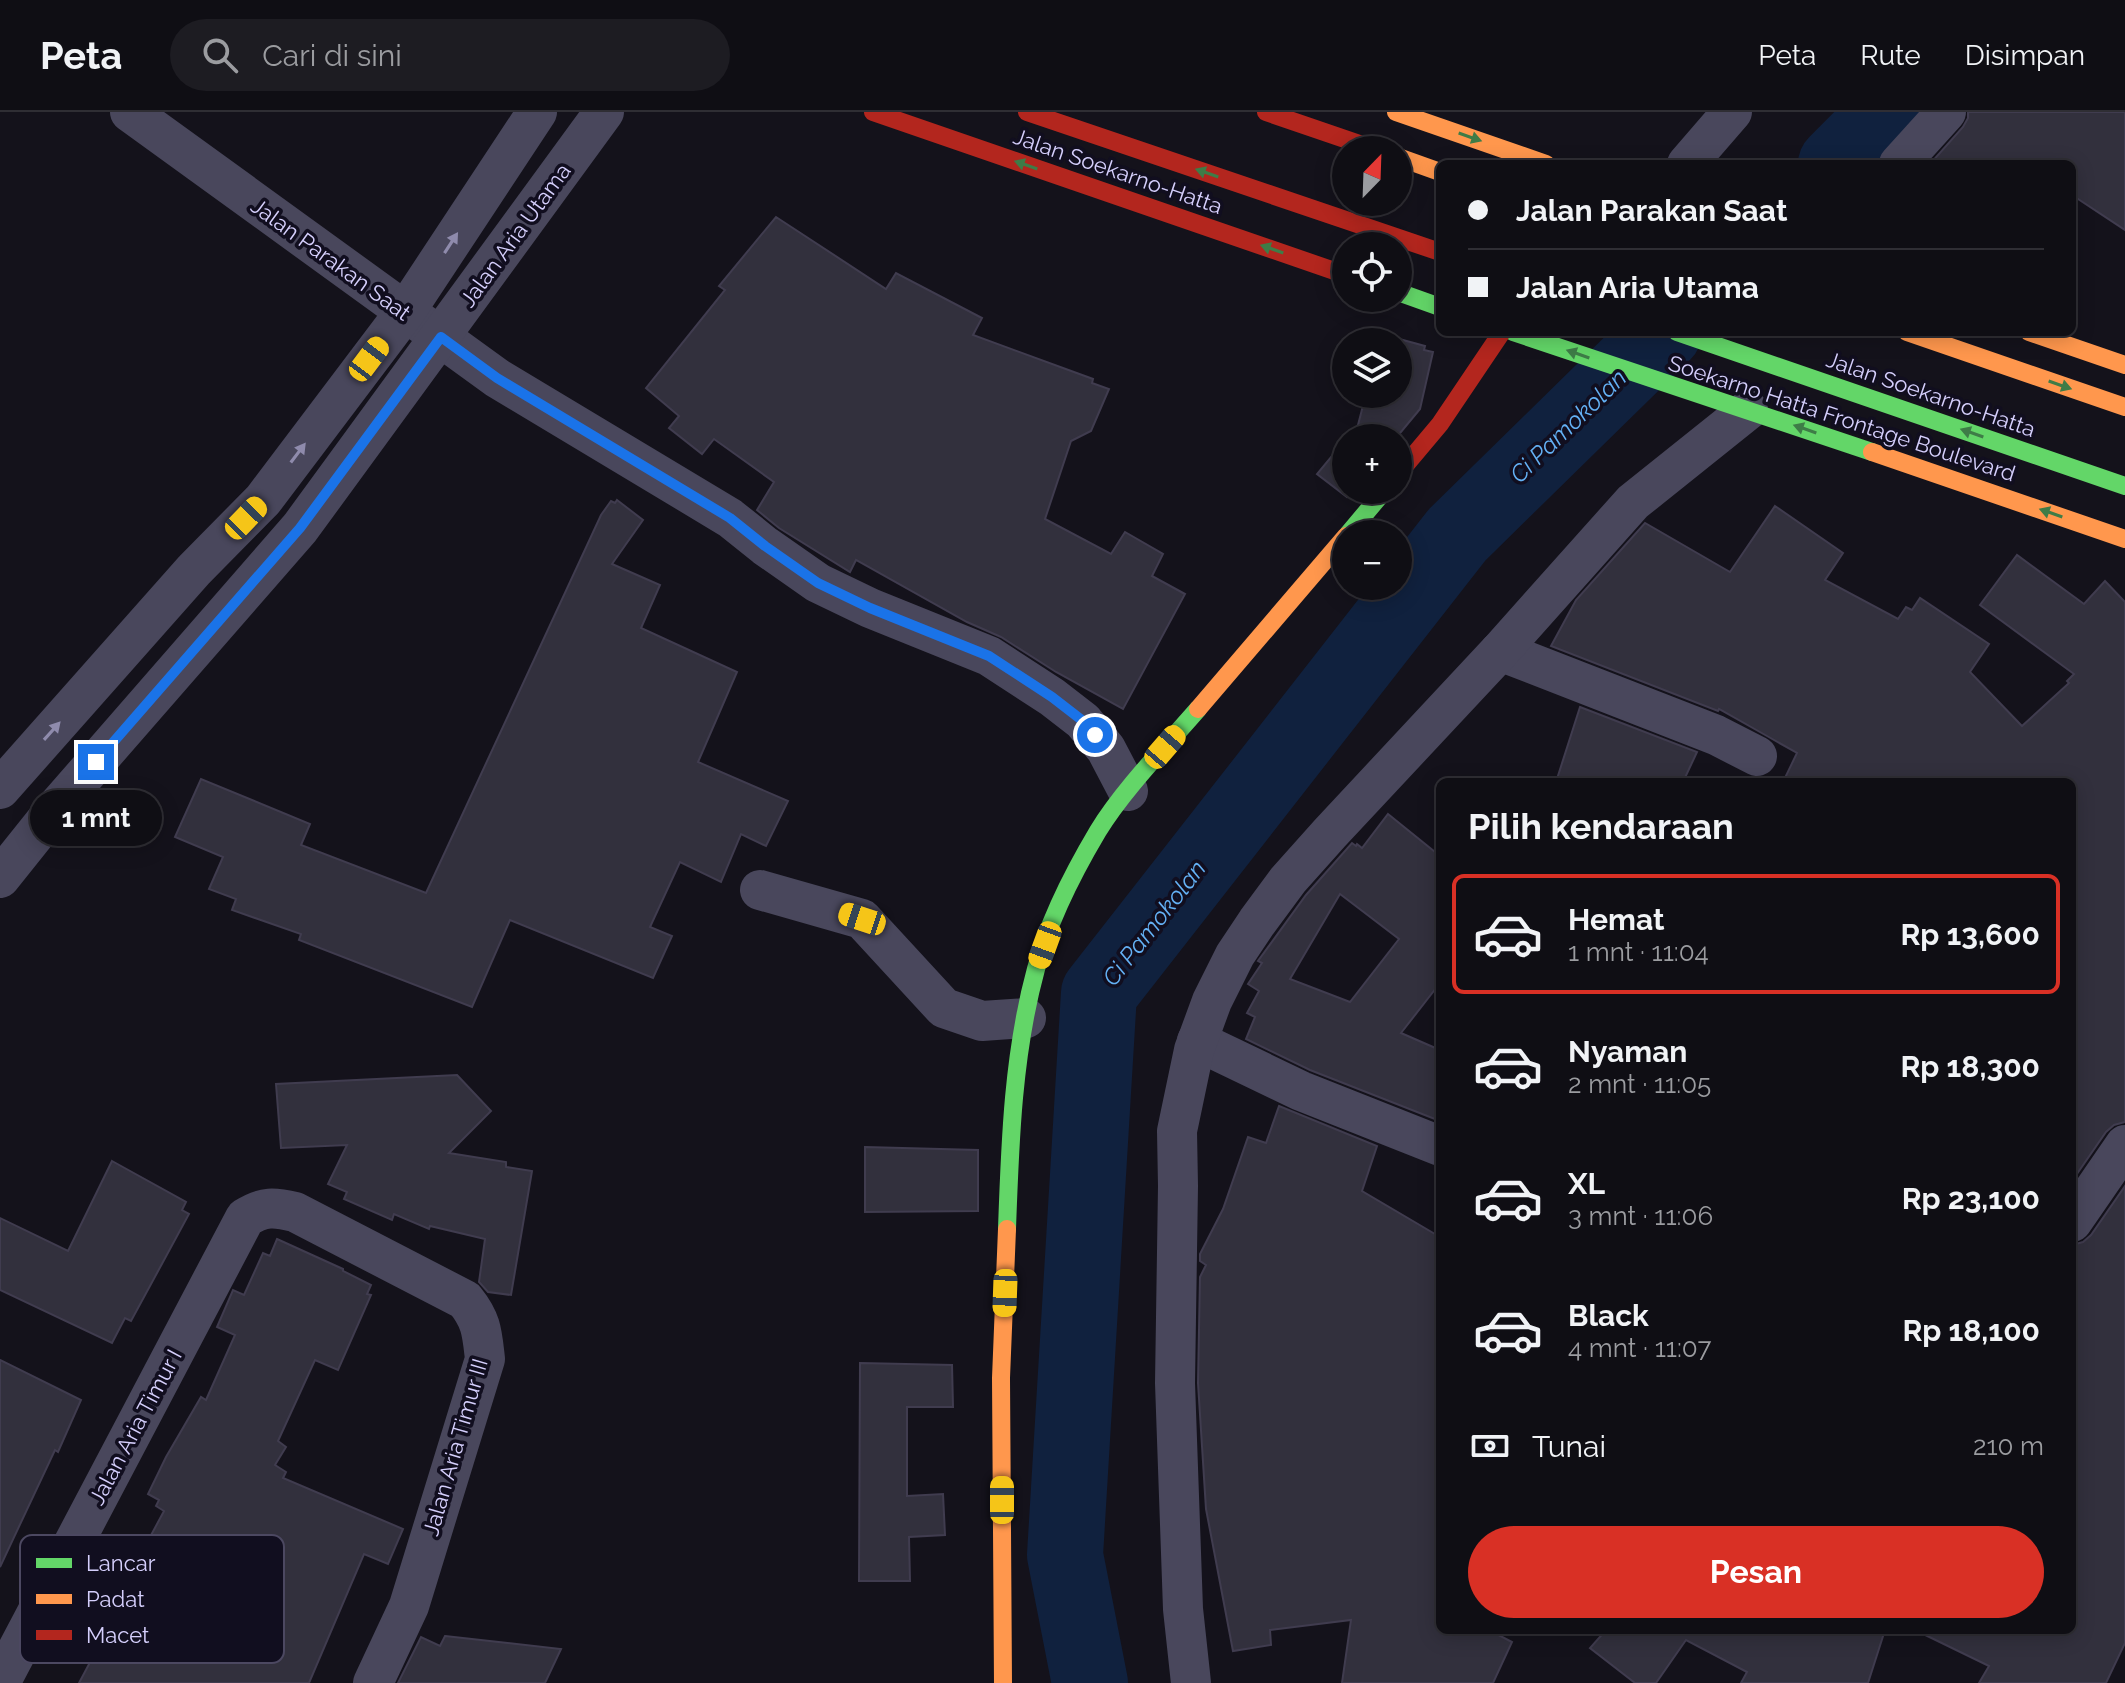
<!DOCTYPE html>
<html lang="id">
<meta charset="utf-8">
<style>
body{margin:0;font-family:Raleway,sans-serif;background:#1d1c22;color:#f1f3f6;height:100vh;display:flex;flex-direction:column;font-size:30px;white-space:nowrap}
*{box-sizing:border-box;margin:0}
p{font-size:26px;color:#9b9ca0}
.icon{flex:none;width:44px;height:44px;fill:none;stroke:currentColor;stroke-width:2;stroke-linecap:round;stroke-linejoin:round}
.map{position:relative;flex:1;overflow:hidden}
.sheet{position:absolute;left:1436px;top:666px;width:640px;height:856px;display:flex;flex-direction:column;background:#0f0e14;border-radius:12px;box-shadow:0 4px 20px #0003,0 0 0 2px #2f2e34}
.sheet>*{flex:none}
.guide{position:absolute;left:1436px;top:48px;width:640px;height:176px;border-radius:12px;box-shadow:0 4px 20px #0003,0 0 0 2px #2f2e34;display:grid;align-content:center;height:176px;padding:0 32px;background:#0f0e14}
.needle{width:52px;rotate:23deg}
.fabs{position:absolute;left:1332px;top:24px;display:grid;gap:16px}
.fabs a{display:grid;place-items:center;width:80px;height:80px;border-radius:50%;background:#0f0e14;box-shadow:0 4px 20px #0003,0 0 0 2px #2f2e34;font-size:40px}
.end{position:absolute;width:36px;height:36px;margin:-18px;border:10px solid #1a73e8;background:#fff;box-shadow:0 0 0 4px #fff}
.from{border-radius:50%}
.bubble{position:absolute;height:56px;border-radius:28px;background:#0f0e14;box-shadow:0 4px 20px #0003,0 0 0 2px #2f2e34;font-size:26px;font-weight:700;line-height:56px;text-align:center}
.car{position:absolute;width:24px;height:48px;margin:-24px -12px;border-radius:10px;box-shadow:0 0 6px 2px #0007;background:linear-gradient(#f5c518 24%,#345 0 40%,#f5c518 0 76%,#345 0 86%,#f5c518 0)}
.guide b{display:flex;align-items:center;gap:28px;height:76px;font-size:30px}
.guide b+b{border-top:2px solid #2f2e34}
.guide i{width:20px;height:20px;background:#f1f3f6}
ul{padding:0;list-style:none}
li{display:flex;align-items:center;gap:24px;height:120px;margin:0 16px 12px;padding:0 16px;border:4px solid transparent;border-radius:12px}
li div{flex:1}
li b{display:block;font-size:30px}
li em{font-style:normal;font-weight:700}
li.current{border-color:#d93025}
li>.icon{width:72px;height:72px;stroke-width:1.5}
h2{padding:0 32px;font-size:36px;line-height:96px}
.pay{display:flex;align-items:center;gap:20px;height:88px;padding:0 32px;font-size:30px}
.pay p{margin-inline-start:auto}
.cta{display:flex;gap:16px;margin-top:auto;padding:16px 32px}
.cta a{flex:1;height:92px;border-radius:48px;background:#d93025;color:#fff;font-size:32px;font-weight:700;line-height:92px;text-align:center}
header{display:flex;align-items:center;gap:48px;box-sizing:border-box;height:112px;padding:0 40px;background:#0f0e14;border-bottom:2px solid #2f2e34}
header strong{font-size:38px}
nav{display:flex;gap:44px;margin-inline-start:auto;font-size:28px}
.search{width:560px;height:72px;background:#1d1c22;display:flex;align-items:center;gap:20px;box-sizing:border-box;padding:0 28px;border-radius:44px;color:#9b9ca0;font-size:30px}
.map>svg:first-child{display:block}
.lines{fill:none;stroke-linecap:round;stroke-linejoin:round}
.river{stroke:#10213e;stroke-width:76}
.building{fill:#32303d;stroke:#403c4f;stroke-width:2;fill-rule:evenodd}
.street{stroke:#49475c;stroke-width:40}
.fast{stroke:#63d668;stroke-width:18}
.slow{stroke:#ff974d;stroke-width:18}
.jam{stroke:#b3261e;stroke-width:18}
.oneway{fill:#3e7c47}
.oneway2{fill:#8f8bac}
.route{stroke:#1a73e8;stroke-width:10}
.labels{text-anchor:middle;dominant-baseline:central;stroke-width:7;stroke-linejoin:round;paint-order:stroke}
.street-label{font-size:22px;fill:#d5cffc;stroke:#110e1f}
.water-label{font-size:24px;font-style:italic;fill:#64b1f5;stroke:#110e1f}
.key{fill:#110e1f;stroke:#4c4861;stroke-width:2}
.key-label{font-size:22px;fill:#d5cffc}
</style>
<header>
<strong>Peta</strong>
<div class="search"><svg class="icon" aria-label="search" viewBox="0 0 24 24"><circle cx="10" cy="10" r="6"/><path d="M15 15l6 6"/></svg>Cari di sini</div>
<nav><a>Peta</a><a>Rute</a><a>Disimpan</a></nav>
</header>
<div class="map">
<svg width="2125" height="1571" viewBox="0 0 2125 1571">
<rect width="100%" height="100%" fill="#14121b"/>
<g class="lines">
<g class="river">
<path d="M1836,52l52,-52"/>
<path d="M1090,1571l-25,-128 34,-562 358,-458 207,-203"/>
</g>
</g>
<g class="building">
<path d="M1968,0h157v118l-53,-35v-31h-142l33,-37 5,-9z"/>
<path d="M776,105l110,72 10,-16 86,45 -9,17 120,44 -1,4 17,6 -18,42 -20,10 -26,78 66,35 14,-22 38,22 -11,22 33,18 -62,115 -67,-37 -55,-35 -34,-15 -111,-62 -6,12 -71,-44 -22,-18 17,-28 -60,-43 -12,15 -33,-26 10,-12 -33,-28 79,-98 -6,-4z"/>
<path d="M1381,222l44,12 -1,4 9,2 -13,57 -24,29h-49l11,-13 8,-31h32v-52h-19z"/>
<path d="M1346,327v51h6l-5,7 -30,-23z"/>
<path d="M617,388l26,20 -31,44 48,21 -19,43 96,44 -39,90 90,39 -22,45 -25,-12 -20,48 -41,-20 -30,65 22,9 -19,42 -143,-58 -38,87 -173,-67 2,-6 -69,-24 4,-11 -27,-10 14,-32 -48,-20 26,-58 109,45 -9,21 125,48 175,-378 10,-14 4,2z"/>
<path d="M1775,394l68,47 -18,27 73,39 8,-12 6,3 8,-12 69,46 -19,28 52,54 47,-43 -2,-2 7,-7 -94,-69 37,-50 67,49 21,-23 20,21v520l-11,3 -8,7 -34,49v-399h-289l14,-29 -30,-17 -48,-27 -1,2 -167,-65 25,-46 69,-77 85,49z"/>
<path d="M1580,595l117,45 -14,30h-127z"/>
<path d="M1388,702l52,42v127l-39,50 39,17v71l-130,-51 -64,-31 9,-22 -8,-4 12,-22 -11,-7 14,-21 -4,-2 48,-66 46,-52 4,3 1,-2 5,4zM1340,782l59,45 -49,63 -60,-23z"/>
<path d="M457,963l34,36 -42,42 57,9v5l26,4 -21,124 -23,-3 -9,-10 6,-43 -55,-13 -1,3 -35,-15 -2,6 -48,-21 3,-7 -19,-8 19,-39 -66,3 -5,-64z"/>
<path d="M1279,994l98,40 -15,45 78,46v393h49l23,12 -19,41h-151l9,-63 -81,10 1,15 -38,6 -27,-142 -8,-126 2,-106 6,-12 -6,-4v-7l23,-45 25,-72 18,6z"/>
<path d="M865,1035l113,3v61l-113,1z"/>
<path d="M112,1049l74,41 -4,8 7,4 -58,107 -6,-3 -13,25 -112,-53v-72l68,33z"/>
<path d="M2125,1074v457l-19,40h-127l10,-17 -74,-36h157v-385l11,-3 8,-7z"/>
<path d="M277,1127l66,30v2l28,14 -4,9 4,1 -33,75 -23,-10 -37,81 8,6 -11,18 11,7 -3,6 120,51 -15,35 -24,-10 -55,129h-230l60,-113 -5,-3 30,-56 -8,-5 3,-6 -11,-6 18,-37 35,-60 5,3 29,-65 -18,-8 16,-37 11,5 19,-42 7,3z"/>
<path d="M0,1248l81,40 -23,52 -3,-2 -55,117z"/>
<path d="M860,1251l92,2 1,42h-46v89l36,-2 2,41 -36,2 1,44h-51z"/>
<path d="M1606,1518h279l-17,53h-127l6,-11 -61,-32 -30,43h-21l-45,-35z"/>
<path d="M445,1524l116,13 -16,34h-147l23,-46 19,9z"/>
</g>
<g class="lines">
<g class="street">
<path d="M130,0l367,266 233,140 35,28 53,37 52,25 119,48 63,41 31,24 23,28 22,42"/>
<path d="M1687,52l45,-52"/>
<path d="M1899,52l47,-52"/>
<path d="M1500,539l216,84 41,21"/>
<path d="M0,677l194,-219 69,-70 142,-188 132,-200"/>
<path d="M0,766l56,-70 244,-280 304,-416"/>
<path d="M760,778l102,29 82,89 38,13 44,-3"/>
<path d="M1197,929l104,50 139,55"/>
<path d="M2072,1110l53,-77"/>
<path d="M0,1571l245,-465c19,-12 29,-11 50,-6l170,88c17,21 17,33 20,59l-76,247 -36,77"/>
<path d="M1191,1571l-8,-74 -8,-226 3,-197 -1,-55 17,-81 18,-49 23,-46 22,-33 31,-42 42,-47 170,-182 133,-149 115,-92"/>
</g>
<g class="fast">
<path d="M1398,180l42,15"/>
<path d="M1513,220l359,120"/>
<path d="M1677,220l448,154"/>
<path d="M1348,422l37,-44"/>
<path d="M1007,1117c3,-87 6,-176 29,-260 12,-47 37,-96 62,-138 25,-41 68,-85 100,-122"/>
</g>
<g class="slow">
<path d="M1396,0l150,52"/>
<path d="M1398,45l42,15"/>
<path d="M1907,220l218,75"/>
<path d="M2029,220l96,33"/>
<path d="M1872,340l253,87"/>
<path d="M1198,597l148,-173"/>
<path d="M1003,1571l-2,-305 6,-149"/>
</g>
<g class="jam">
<path d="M873,0l473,163"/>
<path d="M1027,0l413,140"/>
<path d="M1266,0l111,38"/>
<path d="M1398,362l42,-50 62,-92"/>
</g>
</g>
<defs><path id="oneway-solid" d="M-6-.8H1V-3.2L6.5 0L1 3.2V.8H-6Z" transform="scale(2)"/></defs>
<g class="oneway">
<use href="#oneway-solid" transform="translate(1470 25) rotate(19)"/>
<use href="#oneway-solid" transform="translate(1026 53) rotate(-161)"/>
<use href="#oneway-solid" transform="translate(1207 61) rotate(-161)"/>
<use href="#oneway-solid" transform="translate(1272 137) rotate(-161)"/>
<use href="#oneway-solid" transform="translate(1578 242) rotate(-161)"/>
<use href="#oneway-solid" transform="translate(2060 273) rotate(19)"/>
<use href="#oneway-solid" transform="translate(1805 317) rotate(-161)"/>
<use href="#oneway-solid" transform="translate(1972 321) rotate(-161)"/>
<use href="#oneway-solid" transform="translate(2051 401) rotate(-161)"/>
</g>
<g class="oneway2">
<use href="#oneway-solid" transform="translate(451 131) rotate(-57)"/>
<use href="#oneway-solid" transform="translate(298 341) rotate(-53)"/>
<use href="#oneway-solid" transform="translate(52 619) rotate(-48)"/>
</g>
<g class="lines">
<path class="route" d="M96,650l204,-234 141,-191 56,41 233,140 35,28 53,37 52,25 119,48 63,41 31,24 12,14"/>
</g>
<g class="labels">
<g class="street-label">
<text transform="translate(1118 59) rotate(19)">Jalan Soekarno-Hatta</text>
<text transform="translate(515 123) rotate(-54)">Jalan Aria Utama</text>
<text transform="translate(331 147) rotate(36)">Jalan Parakan Saat</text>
<text transform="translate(1931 282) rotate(19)">Jalan Soekarno-Hatta</text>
<text transform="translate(1842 306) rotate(18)">Soekarno Hatta Frontage Boulevard</text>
<text transform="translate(135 1315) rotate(-62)">Jalan Aria Timur I</text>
<text transform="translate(455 1335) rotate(-74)">Jalan Aria Timur III</text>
</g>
<g class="water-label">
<text transform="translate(1568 314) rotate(-44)">Ci Pamokolan</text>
<text transform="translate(1154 811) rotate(-52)">Ci Pamokolan</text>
</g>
</g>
<rect x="20" y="1423" width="264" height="128" rx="12" class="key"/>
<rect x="36" y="1446" width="36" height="10" fill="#63d668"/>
<rect x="36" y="1482" width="36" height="10" fill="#ff974d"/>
<rect x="36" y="1518" width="36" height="10" fill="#b3261e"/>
<g class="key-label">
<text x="86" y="1459">Lancar</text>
<text x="86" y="1495">Padat</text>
<text x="86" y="1531">Macet</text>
</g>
</svg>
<div class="fabs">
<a><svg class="needle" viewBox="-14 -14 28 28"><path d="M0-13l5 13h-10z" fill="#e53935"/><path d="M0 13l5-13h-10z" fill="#9b9ca0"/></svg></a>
<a><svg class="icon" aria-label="locate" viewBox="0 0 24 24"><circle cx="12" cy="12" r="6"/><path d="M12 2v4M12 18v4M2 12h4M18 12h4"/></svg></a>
<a><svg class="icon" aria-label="layers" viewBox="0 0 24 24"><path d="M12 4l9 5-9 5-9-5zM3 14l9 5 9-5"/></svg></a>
<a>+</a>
<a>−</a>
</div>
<i class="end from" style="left:1095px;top:623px"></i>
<i class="end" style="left:96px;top:650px"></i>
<div class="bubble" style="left:30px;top:678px;width:132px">1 mnt</div>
<i class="car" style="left:369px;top:247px;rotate:37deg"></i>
<i class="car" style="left:246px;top:406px;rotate:44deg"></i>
<i class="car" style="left:1165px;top:635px;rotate:41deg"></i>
<i class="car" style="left:862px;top:807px;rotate:288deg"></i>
<i class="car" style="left:1045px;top:833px;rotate:200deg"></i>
<i class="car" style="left:1005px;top:1181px;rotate:182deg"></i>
<i class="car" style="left:1002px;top:1388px;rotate:0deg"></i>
<div class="guide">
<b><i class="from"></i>Jalan Parakan Saat</b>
<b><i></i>Jalan Aria Utama</b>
</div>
<section class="sheet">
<h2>Pilih kendaraan</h2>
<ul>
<li class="current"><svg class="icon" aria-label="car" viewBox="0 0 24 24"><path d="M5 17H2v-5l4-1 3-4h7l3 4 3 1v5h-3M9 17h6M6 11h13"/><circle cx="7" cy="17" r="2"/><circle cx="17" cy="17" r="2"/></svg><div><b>Hemat</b><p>1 mnt · 11:04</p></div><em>Rp 13,600</em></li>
<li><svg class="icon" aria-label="car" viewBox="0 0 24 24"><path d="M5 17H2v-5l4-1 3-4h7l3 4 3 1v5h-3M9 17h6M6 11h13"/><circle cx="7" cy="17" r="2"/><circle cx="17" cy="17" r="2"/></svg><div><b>Nyaman</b><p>2 mnt · 11:05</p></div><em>Rp 18,300</em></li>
<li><svg class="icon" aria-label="car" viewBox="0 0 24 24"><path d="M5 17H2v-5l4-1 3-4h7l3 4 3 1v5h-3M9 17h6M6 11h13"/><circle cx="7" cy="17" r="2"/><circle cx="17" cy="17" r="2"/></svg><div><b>XL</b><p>3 mnt · 11:06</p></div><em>Rp 23,100</em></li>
<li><svg class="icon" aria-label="car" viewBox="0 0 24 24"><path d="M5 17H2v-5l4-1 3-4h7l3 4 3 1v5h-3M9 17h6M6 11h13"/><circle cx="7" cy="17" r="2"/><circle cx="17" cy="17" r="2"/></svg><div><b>Black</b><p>4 mnt · 11:07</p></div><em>Rp 18,100</em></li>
</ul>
<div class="pay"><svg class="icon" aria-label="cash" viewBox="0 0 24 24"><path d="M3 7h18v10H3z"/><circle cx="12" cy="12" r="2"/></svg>Tunai<p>210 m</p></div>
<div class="cta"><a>Pesan</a></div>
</section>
</div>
